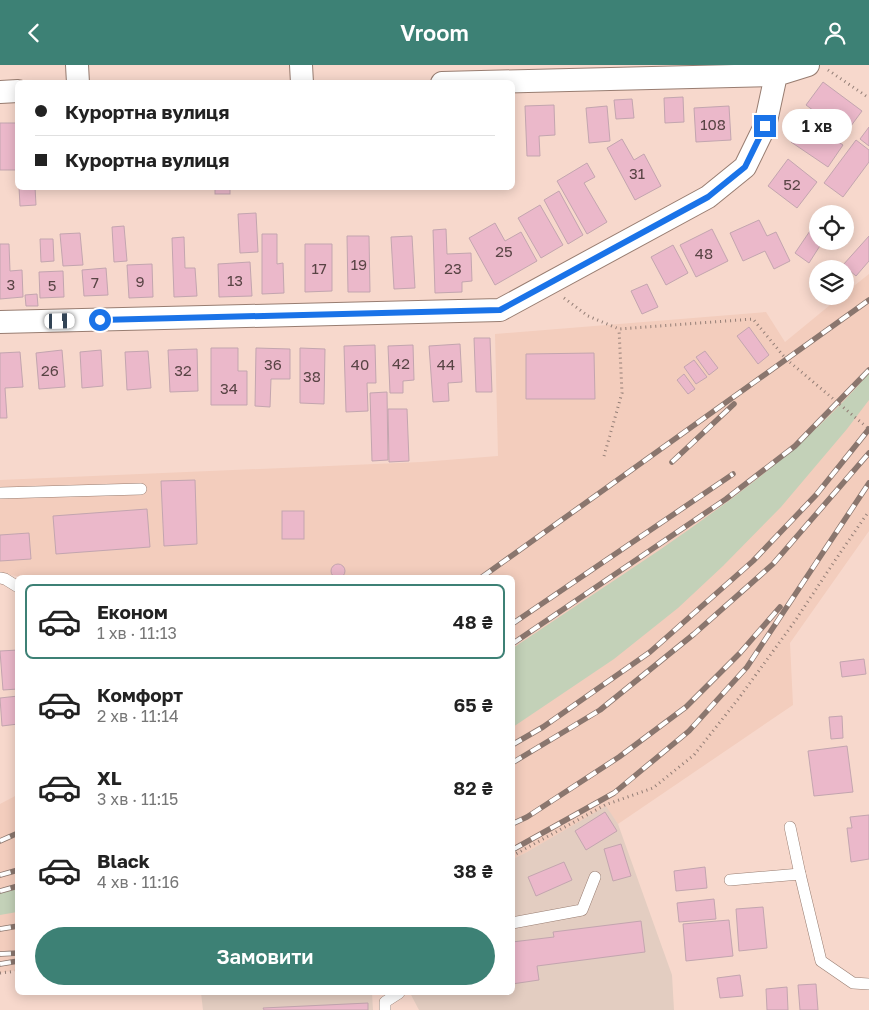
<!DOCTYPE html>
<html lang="uk">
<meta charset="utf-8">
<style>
body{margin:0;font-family:"Golos Text",sans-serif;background:#f6f6f6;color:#222;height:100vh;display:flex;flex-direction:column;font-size:19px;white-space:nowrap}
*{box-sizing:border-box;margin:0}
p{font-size:16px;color:#767676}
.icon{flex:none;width:28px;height:28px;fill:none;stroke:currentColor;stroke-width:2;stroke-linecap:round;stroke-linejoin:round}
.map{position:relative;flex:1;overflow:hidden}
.side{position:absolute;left:15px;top:510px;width:500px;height:420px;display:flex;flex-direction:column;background:#fff;border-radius:8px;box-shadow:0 2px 12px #0003}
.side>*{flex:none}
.guide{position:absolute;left:15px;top:15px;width:500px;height:110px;border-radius:8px;box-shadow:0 2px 12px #0003;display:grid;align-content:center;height:110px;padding:0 20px;background:#fff}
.buttons{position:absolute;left:809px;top:140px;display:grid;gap:10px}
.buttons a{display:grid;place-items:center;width:45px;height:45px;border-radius:50%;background:#fff;box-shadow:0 2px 12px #0003;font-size:25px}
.end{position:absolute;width:22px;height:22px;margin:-11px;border:6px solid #1a73e8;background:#fff;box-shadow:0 0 0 2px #fff}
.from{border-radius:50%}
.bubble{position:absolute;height:35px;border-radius:18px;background:#fff;box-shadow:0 2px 12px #0003;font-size:16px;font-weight:600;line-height:35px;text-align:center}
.car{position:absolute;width:15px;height:30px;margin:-15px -8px;border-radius:6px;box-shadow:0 0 4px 1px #0007;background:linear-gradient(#fff 24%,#345 0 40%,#fff 0 76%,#345 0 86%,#fff 0)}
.guide b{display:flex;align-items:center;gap:18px;height:48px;font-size:19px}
.guide b+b{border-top:1px solid #e0e0e0}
.guide i{width:12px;height:12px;background:#222}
ul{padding:9px 0 0;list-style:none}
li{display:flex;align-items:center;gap:15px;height:75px;margin:0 10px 8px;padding:0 10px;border:2px solid transparent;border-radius:8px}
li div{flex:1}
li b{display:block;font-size:19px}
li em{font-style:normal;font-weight:600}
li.active{border-color:#3d8175}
li>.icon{width:45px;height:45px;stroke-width:1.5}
.cta{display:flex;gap:10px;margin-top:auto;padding:10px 20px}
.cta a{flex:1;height:58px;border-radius:30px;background:#3d8175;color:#fff;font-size:20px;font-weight:600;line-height:58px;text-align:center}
header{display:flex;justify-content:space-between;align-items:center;height:65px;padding:0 20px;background:#3d8175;color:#fff;font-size:22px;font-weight:600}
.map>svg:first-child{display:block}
.built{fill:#f3cdbd}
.industrial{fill:#e3cdc1}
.green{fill:#c3d1b8}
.building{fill:#ebb8ca;stroke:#c3a5af}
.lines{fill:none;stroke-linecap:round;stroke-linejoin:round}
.lane-casing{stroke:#987d71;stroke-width:12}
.street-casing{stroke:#987d71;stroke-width:24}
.path{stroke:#937e76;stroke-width:3;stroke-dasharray:1 4;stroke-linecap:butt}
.lane{stroke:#fff;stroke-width:11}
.street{stroke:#fff;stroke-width:22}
.rail-casing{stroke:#8a766e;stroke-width:5.5}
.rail{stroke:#fff;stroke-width:4;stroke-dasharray:11;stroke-linecap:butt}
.route{stroke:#1a73e8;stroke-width:6}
.labels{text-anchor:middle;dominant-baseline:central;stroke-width:4;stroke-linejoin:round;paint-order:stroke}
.number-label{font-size:15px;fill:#594445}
</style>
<header><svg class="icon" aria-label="back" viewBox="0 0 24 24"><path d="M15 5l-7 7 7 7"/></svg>Vroom<svg class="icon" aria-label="person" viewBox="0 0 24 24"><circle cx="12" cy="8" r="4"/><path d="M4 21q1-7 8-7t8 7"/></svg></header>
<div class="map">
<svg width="869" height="945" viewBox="0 0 869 945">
<rect width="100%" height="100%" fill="#f7d8cc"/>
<g class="built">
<path d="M869,209v257l-79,112 3,62 -175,119 -12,-17 -79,45 -14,7 -1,-282h-486l-26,-3v-94l421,-18 77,-6 -3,-122 271,-22 19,30 56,-46h4v-3z"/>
<path d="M17,730v175l-17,3v-169z"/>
</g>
<g class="industrial">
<path d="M606,741l12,18 54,151 2,35h-255l-9,-17h102l1,-134 14,-7z"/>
<path d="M201,928h171l1,17h-170z"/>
</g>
<g class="green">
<path d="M869,308v27l-22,29 -66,78 -58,59 -45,42 -64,51 -101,68v-79c49,-33 99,-66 148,-99 75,-52 149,-106 208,-176z"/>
<path d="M17,824v23l-17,3v-22z"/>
</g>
<g class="building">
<path d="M823,17l39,29 -17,23 -39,-29z"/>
<path d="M683,32l1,25 -19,1 -1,-25z"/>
<path d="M632,34l2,19 -18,1 -2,-19z"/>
<path d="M554,40l1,30 -16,1 1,20h-13l-2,-50z"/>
<path d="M607,41l3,35 -21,2 -3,-35z"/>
<path d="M729,41l2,34 -35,2 -2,-34z"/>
<path d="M806,55l37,25 -15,22 -37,-25z"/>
<rect x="0" y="58" width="18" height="47"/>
<path d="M869,62v19l-9,-7z"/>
<path d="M622,74l12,21 10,-6 17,32 -26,14 -28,-52z"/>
<path d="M856,75l13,10v12l-26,35 -19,-14z"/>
<path d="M788,94l29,23 -20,26 -29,-22z"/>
<path d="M587,98l8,14 -11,6 23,39 -20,12 -30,-53z"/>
<path d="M19,122h16l1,18 -16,1z"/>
<rect x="215" y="122" width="15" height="7"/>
<path d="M559,126l24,44 -15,9 -24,-44z"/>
<path d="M540,140l23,40 -22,13 -23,-40z"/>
<path d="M256,148l2,39 -18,1 -2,-39z"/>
<path d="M818,154v22h5l-14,22 -14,-10z"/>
<path d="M759,155l8,16 9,-4 14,29 -16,8 -9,-18 -22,10 -13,-28z"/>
<path d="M495,158l10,18 16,-9 16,29 -42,24 -26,-47z"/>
<path d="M124,161l3,35 -13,1 -2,-35z"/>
<path d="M446,164l1,25 24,-1 1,28 -10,1v10l-27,1 -2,-63z"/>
<path d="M712,164l16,32 -32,16 -16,-32z"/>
<path d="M80,168l3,32 -20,1 -3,-32z"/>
<path d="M262,169h15v30l6,-1 1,30 -22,1z"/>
<path d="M347,171h22l1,56h-22z"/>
<path d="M412,171l3,52 -21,1 -3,-52z"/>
<path d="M869,171v25l-13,15 -13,-11z"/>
<path d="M184,172l1,31h10l2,28 -23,1 -2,-59z"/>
<path d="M40,174h13l1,22 -13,1z"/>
<path d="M0,179h9l1,27 12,-1 1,27 -23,2z"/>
<path d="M305,179h27v47l-27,1z"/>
<path d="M673,180l15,28 -22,12 -15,-28z"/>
<path d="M250,197l2,34 -33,1 -1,-33z"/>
<path d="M152,199l1,33 -24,1 -2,-33z"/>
<path d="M106,203l2,27 -24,1 -2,-26z"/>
<path d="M63,206l1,26 -24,1 -1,-26z"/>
<path d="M647,219l11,23 -16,7 -11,-23z"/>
<path d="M37,229l1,12h-12l-1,-11z"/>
<path d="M749,262l20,28 -11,9 -21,-28z"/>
<path d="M474,273h16l2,54h-16z"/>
<path d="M460,279l2,38 -14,1 1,18 -16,1 -4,-56z"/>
<path d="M375,280l1,38h-9l1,28 -22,1 -2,-66z"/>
<path d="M413,280l1,35 -11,1v12h-13l-2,-47z"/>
<path d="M211,283h27v23h9v34h-36z"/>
<path d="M256,283l34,1v30h-19l-1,28 -15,-1z"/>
<path d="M300,283l25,1 -1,55 -24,-1z"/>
<path d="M197,284l1,42 -28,1 -2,-42z"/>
<path d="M62,285l3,37 -26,2 -3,-36z"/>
<path d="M101,285l2,36 -21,2 -2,-36z"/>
<path d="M148,286l3,37 -24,2 -2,-38z"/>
<path d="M705,286l13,17 -9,7 -13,-18z"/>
<path d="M20,287l3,35 -18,1 2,30h-7v-65z"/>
<path d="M594,288l1,46h-69v-45z"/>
<path d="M694,295l13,17 -11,7 -12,-17z"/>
<path d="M684,309l11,15 -7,5 -11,-14z"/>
<path d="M387,327l1,68 -16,1 -2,-68z"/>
<path d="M388,344h19l2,52 -20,1z"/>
<path d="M195,415l2,64 -33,2 -3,-65z"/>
<path d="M147,444l3,38 -94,7 -3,-38z"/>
<rect x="282" y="446" width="22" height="28"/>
<path d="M29,468l2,26 -31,2v-26z"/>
<circle cx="338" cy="506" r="7"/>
<path d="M18,585v39l-15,1 -3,-39z"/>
<path d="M864,594l2,15 -24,3 -2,-15z"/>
<path d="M18,631v28l-16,2 -2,-28z"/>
<path d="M842,651l1,22 -12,1 -2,-22z"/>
<path d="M847,681l6,46 -39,4 -6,-45z"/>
<path d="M605,747l12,19 -31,19 -11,-19z"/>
<path d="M869,750v44l-18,3 -4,-34h5l-2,-11z"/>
<path d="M621,779l10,32 -18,5 -9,-32z"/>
<path d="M564,797l8,18 -36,16 -8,-19z"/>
<path d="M705,802l2,21 -31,3 -2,-20z"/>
<path d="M714,834l2,20 -37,3 -2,-19z"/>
<path d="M763,842l4,41 -28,3 -3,-42z"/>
<path d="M729,855l4,36 -47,5 -3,-37z"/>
<path d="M641,856l4,31 -108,14 2,14 -27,4v-42l42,-5 -1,-5z"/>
<path d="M740,910l3,21 -23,2 -3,-20z"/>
<path d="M816,919l2,26h-18l-2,-25z"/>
<path d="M787,922l1,23h-21l-1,-21z"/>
<path d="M368,938v7h-104l-1,-2z"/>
</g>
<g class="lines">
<g class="lane-casing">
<g id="lane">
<path d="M0,428l141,-4"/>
<path d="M0,513l5,1 13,8"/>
<path d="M790,762l10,47"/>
<path d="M730,815l70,-6 21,87 32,22 16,1"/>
<path d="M512,858l70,-13 13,-33"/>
<path d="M385,945v-8l14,-9"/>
</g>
</g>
<g class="street-casing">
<g id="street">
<path d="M77,0l1,18"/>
<path d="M301,0l1,18"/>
<path d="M442,18l334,-8"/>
<path d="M0,27l18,-1"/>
<path d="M0,257l500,-12 208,-113 37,-30 20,-41 11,-51 32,-10"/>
</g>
</g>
<g class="path">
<path d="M828,5l41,28"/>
<path d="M564,233l24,18 31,13 134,-10 33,40 83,70"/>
<path d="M604,391l18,-63 -3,-64"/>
<path d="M512,791l93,-51 48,-17 41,-33 45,-57 56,-77 41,-62 33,-48"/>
<path d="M0,908l18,-2"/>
</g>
<use href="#lane" class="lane"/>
<use href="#street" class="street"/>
<g class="rail-casing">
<g id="rail">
<path d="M672,397l62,-58"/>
<path d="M482,512l387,-277"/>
<path d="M512,559l221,-150"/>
<path d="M512,579l214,-145 69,-53 74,-76"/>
<path d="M512,680l31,-18 107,-75 103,-91 63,-66 53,-66"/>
<path d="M512,698l88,-53 94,-76 79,-70 96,-111"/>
<path d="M512,759l15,-7 92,-60 67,-50 54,-54 40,-46"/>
<path d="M0,776l18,-8"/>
<path d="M512,785l102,-57 75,-62 58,-64 122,-184"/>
<path d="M0,810l18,-5"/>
<path d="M0,826l18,-5"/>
<path d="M0,864l18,-3"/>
<path d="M0,889l18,-1"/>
<path d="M0,899l18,-3"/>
</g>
</g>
<use href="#rail" class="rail"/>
</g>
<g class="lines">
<path class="route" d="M100,255l400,-10 208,-113 37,-30 20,-41"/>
</g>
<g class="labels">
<g class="number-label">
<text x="713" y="59">108</text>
<text x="637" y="108">31</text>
<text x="792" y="119">52</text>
<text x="504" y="186">25</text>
<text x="704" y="188">48</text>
<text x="359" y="199">19</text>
<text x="319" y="203">17</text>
<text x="453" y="203">23</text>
<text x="235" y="215">13</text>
<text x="140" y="216">9</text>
<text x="95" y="217">7</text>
<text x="11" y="219">3</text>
<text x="52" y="220">5</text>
<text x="401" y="298">42</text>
<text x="273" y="299">36</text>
<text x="360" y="299">40</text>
<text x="446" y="299">44</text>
<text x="50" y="305">26</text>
<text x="183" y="305">32</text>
<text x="312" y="311">38</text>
<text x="229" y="323">34</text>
</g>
</g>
</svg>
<div class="buttons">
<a><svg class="icon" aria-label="locate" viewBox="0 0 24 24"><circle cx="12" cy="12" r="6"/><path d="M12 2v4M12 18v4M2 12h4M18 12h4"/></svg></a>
<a><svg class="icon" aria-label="layers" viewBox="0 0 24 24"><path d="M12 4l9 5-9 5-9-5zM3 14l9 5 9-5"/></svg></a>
</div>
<i class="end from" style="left:100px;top:255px"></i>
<i class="end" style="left:765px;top:61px"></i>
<div class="bubble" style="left:782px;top:44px;width:70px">1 хв</div>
<i class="car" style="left:60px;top:256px;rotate:89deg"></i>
<div class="guide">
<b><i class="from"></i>Курортна вулиця</b>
<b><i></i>Курортна вулиця</b>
</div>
<section class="side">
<ul>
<li class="active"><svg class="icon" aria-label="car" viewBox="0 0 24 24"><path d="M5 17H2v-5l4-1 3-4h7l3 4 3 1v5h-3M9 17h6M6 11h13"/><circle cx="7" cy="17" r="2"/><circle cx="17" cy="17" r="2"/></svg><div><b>Економ</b><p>1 хв · 11:13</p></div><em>48 ₴</em></li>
<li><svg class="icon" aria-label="car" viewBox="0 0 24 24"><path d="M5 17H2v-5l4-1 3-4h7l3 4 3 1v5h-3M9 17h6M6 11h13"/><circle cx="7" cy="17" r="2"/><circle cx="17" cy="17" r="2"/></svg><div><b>Комфорт</b><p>2 хв · 11:14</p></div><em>65 ₴</em></li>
<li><svg class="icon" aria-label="car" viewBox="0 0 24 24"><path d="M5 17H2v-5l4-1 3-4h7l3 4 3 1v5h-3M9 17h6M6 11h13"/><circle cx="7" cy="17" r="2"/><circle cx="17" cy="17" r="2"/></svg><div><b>XL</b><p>3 хв · 11:15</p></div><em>82 ₴</em></li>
<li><svg class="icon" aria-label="car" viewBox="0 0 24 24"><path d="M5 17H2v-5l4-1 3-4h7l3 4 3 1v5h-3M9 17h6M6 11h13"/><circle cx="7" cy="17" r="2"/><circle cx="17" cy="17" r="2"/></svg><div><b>Black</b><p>4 хв · 11:16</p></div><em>38 ₴</em></li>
</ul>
<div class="cta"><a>Замовити</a></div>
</section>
</div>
